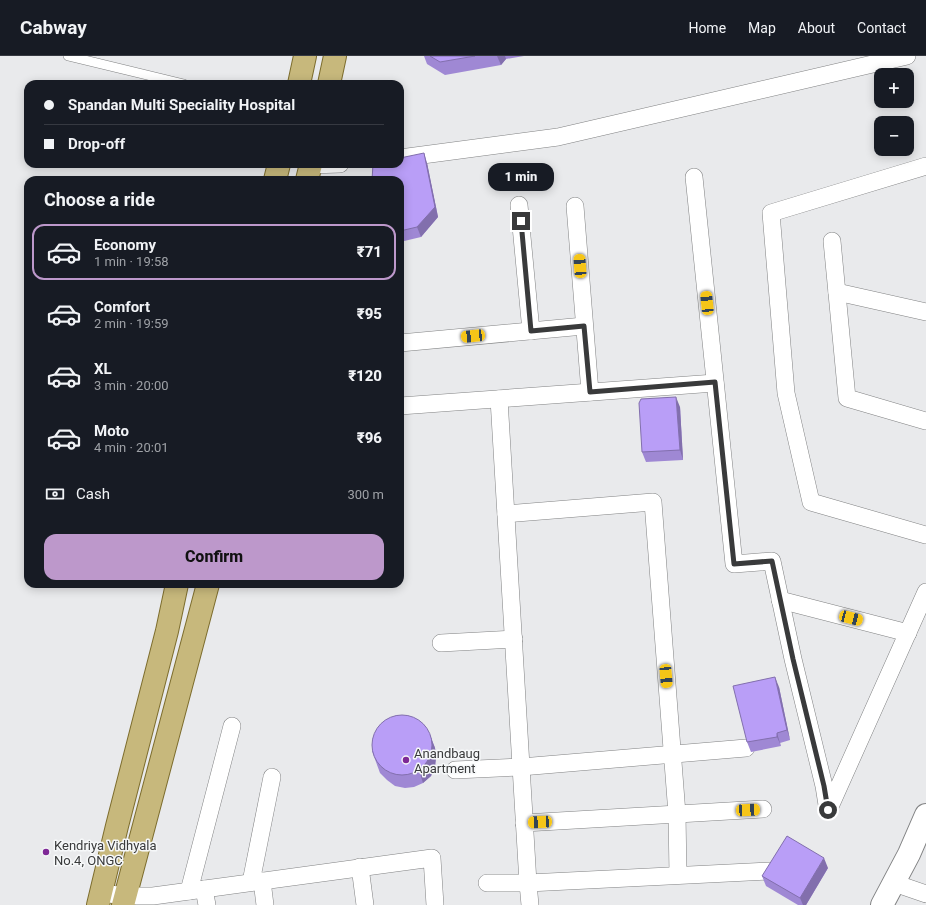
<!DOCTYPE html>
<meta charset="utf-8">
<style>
body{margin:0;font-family:Roboto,sans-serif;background:#242831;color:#f1f3f6;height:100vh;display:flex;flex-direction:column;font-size:15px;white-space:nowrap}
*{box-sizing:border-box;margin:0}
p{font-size:13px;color:#9ea1a6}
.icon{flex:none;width:22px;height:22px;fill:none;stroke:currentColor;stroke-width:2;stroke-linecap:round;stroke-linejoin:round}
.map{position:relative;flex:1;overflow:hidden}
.panel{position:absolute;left:24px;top:120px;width:380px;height:412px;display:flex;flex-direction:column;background:#171b24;border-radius:12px;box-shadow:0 2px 10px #0003}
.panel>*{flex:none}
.hud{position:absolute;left:24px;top:24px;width:380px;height:88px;border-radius:12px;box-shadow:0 2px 10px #0003;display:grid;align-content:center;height:88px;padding:0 20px;background:#171b24}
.tools{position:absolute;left:874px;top:12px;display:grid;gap:8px}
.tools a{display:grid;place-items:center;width:40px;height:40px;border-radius:8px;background:#171b24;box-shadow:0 2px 10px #0003;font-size:20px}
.end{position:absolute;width:18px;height:18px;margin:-9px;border:5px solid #393a3b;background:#fff;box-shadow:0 0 0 2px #fff}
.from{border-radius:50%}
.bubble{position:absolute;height:28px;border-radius:12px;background:#171b24;box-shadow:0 2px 10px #0003;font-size:13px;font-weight:800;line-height:28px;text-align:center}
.car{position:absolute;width:12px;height:24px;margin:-12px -6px;border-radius:5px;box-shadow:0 0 3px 1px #0007;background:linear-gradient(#f5c518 24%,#345 0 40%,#f5c518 0 76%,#345 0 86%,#f5c518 0)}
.hud b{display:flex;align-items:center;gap:14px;height:38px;font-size:15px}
.hud b+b{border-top:1px solid #363941}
.hud i{width:10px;height:10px;background:#f1f3f6}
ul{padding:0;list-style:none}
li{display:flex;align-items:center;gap:12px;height:56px;margin:0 8px 6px;padding:0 12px;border:2px solid transparent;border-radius:12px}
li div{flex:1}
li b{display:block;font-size:15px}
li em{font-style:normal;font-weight:800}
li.on{border-color:#bd98cb}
li>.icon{width:36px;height:36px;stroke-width:1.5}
h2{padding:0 20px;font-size:18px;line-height:48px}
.pay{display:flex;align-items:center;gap:10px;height:44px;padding:0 20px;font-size:15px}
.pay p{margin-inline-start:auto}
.button{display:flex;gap:8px;margin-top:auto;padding:8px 20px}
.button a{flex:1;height:46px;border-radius:12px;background:#bd98cb;color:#111;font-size:16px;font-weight:800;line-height:46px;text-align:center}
header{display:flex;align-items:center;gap:24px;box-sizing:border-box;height:56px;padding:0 20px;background:#171b24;border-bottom:1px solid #363941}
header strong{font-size:19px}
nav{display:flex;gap:22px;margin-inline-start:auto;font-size:14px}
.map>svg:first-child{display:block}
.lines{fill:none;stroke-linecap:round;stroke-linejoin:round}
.lane-casing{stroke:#818283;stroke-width:10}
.street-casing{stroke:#818283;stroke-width:18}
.secondary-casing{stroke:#818283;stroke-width:24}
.primary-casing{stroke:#7d6d2d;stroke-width:24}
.lane{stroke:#fff;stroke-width:9}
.street{stroke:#fff;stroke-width:17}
.secondary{stroke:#fff;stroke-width:22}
.primary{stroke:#c7b87c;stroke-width:22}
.wall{fill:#9f88d4}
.shaded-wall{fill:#826fad}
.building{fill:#b99ef7;stroke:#826fad}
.route{stroke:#393a3b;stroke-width:5}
.poi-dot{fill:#7e2896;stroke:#f6f8f9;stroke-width:1.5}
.labels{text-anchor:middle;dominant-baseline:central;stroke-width:3;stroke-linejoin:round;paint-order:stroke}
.poi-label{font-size:13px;fill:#393a3b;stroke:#f6f8f9;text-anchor:start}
</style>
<header>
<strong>Cabway</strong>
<nav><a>Home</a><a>Map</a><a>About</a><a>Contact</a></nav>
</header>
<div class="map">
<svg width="926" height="849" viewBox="0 0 926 849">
<rect width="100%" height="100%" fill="#e9eaec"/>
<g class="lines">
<g class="lane-casing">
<path id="lane" d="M68,0l116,28"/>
</g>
<g class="street-casing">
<g id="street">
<path d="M400,102l158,-21 349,-81"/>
<path d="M311,109l29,-1"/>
<path d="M926,110l-155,47 15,180 25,109 115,33"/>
<path d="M694,121l40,387 38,-3 21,98 31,127 4,25 98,-219"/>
<path d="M519,149l12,126"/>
<path d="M575,150l15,186"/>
<path d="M832,185l15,157 79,23"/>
<path d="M837,236l89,20"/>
<path d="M400,287l184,-17"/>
<path d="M499,343l29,484 2,22"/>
<path d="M400,350l315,-23"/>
<path d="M506,458l147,-12 24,312 1,61"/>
<path d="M780,544l128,33"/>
<path d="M441,587l73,-4"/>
<path d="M455,714l66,-3 225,-19"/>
<path d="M524,767l239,-14"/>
<path d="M360,811l5,38"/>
<path d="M262,825l3,24"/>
<path d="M251,826l21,-105"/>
<path d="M487,827h41l243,-12"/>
<path d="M894,827l32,11"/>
<path d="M204,833l3,16"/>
<path d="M189,835l43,-165"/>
<path d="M101,837l25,3h27l279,-38 3,47"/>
</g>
</g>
<g class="secondary-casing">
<path id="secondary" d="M882,849l27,-51 17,-39"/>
</g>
<g class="primary-casing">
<g id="primary">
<path d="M299,28l6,-28"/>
<path d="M329,28l6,-28"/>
<path d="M275,124l4,-16"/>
<path d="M307,124l4,-16"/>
<path d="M98,849l19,-79 50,-195 10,-47"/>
<path d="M123,849l85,-321"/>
</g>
</g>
<use href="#lane" class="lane"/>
<use href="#street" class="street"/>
<use href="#secondary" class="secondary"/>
<use href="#primary" class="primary"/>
</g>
<g class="wall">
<path d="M424,0h100l-18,3 -5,6 -56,10 -18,-11z"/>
<path d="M427,107l11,54 -17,20 -21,5v-62z"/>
<path d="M680,351l3,53 -37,2 -4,-10z"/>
<path d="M779,631l11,53 -10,3 1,3 -30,6 -4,-10z"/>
<path d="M430,679l5,13 1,9 -1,10 -4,9 -8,7 -9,4 -9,1 -10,-2 -8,-6 -7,-7 -8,-22z"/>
<path d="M828,812l-22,37h-8l-32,-19 -4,-10z"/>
</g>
<g class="shaded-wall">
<path d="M497,0h8l1,3 -5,6z"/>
<path d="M424,97l3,10 11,54 -17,20 -4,-10z"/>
<path d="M676,341l4,10 3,53 -3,-10z"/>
<path d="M775,621l4,10 11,53 -3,-10z"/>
<path d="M777,677l3,10 1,3 -4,-9z"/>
<path d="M430,679l5,13 1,9 -1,10 -4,9 -8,7 -4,-13z"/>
<path d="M824,802l4,10 -22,37h-3l-3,-7z"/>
</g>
<g class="building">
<path d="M430,0h45l-35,6z"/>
<path d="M424,97l11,54 -18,20 -17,4v-51h-28l1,-16h27v-6z"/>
<path d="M676,341l4,53 -38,2 -3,-49 2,-4z"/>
<path d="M775,621l12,53 -10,3v4l-30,5 -14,-56z"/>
<circle cx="402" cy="689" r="30"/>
<path d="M787,780l37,22 -24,40 -38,-22z"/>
</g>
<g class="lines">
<path class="route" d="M521,165l10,110 53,-5 6,66 125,-10 19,182 38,-3 21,98 31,127 4,24"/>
</g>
<g class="poi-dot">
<circle cx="406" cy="704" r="4"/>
<circle cx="46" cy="796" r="4"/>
</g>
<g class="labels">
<g class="poi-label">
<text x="414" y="697">Anandbaug<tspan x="414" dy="15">Apartment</tspan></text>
<text x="54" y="789">Kendriya Vidhyala<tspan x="54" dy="15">No.4, ONGC</tspan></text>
</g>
</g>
</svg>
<div class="tools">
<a>+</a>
<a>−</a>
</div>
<i class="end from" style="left:828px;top:754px"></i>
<i class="end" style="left:521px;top:165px"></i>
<div class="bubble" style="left:488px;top:107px;width:66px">1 min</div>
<i class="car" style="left:580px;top:210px;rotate:356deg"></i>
<i class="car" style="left:707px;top:247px;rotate:354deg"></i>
<i class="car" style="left:473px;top:280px;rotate:264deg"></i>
<i class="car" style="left:851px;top:562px;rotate:105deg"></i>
<i class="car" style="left:666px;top:620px;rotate:175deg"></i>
<i class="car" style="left:748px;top:754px;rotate:87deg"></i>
<i class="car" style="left:540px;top:766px;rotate:267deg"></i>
<div class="hud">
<b><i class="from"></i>Spandan Multi Speciality Hospital</b>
<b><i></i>Drop-off</b>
</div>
<section class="panel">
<h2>Choose a ride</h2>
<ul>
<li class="on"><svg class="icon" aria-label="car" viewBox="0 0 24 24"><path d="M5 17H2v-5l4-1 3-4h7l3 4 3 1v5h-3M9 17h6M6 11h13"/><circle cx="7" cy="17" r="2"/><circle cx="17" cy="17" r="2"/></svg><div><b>Economy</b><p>1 min · 19:58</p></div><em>₹71</em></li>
<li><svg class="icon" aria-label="car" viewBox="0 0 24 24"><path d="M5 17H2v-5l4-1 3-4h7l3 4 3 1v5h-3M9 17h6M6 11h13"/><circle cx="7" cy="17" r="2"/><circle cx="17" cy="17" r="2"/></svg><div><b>Comfort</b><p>2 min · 19:59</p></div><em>₹95</em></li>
<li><svg class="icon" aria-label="car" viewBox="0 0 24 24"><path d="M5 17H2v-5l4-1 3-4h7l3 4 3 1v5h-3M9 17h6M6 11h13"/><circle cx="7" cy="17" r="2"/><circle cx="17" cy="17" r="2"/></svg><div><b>XL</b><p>3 min · 20:00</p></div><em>₹120</em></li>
<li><svg class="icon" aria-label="car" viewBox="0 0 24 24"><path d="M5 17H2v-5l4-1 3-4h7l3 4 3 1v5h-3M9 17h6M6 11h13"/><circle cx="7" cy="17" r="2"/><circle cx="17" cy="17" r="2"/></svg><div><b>Moto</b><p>4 min · 20:01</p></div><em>₹96</em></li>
</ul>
<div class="pay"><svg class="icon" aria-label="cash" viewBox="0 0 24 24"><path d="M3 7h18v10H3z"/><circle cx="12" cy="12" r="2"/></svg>Cash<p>300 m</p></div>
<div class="button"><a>Confirm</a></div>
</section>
</div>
